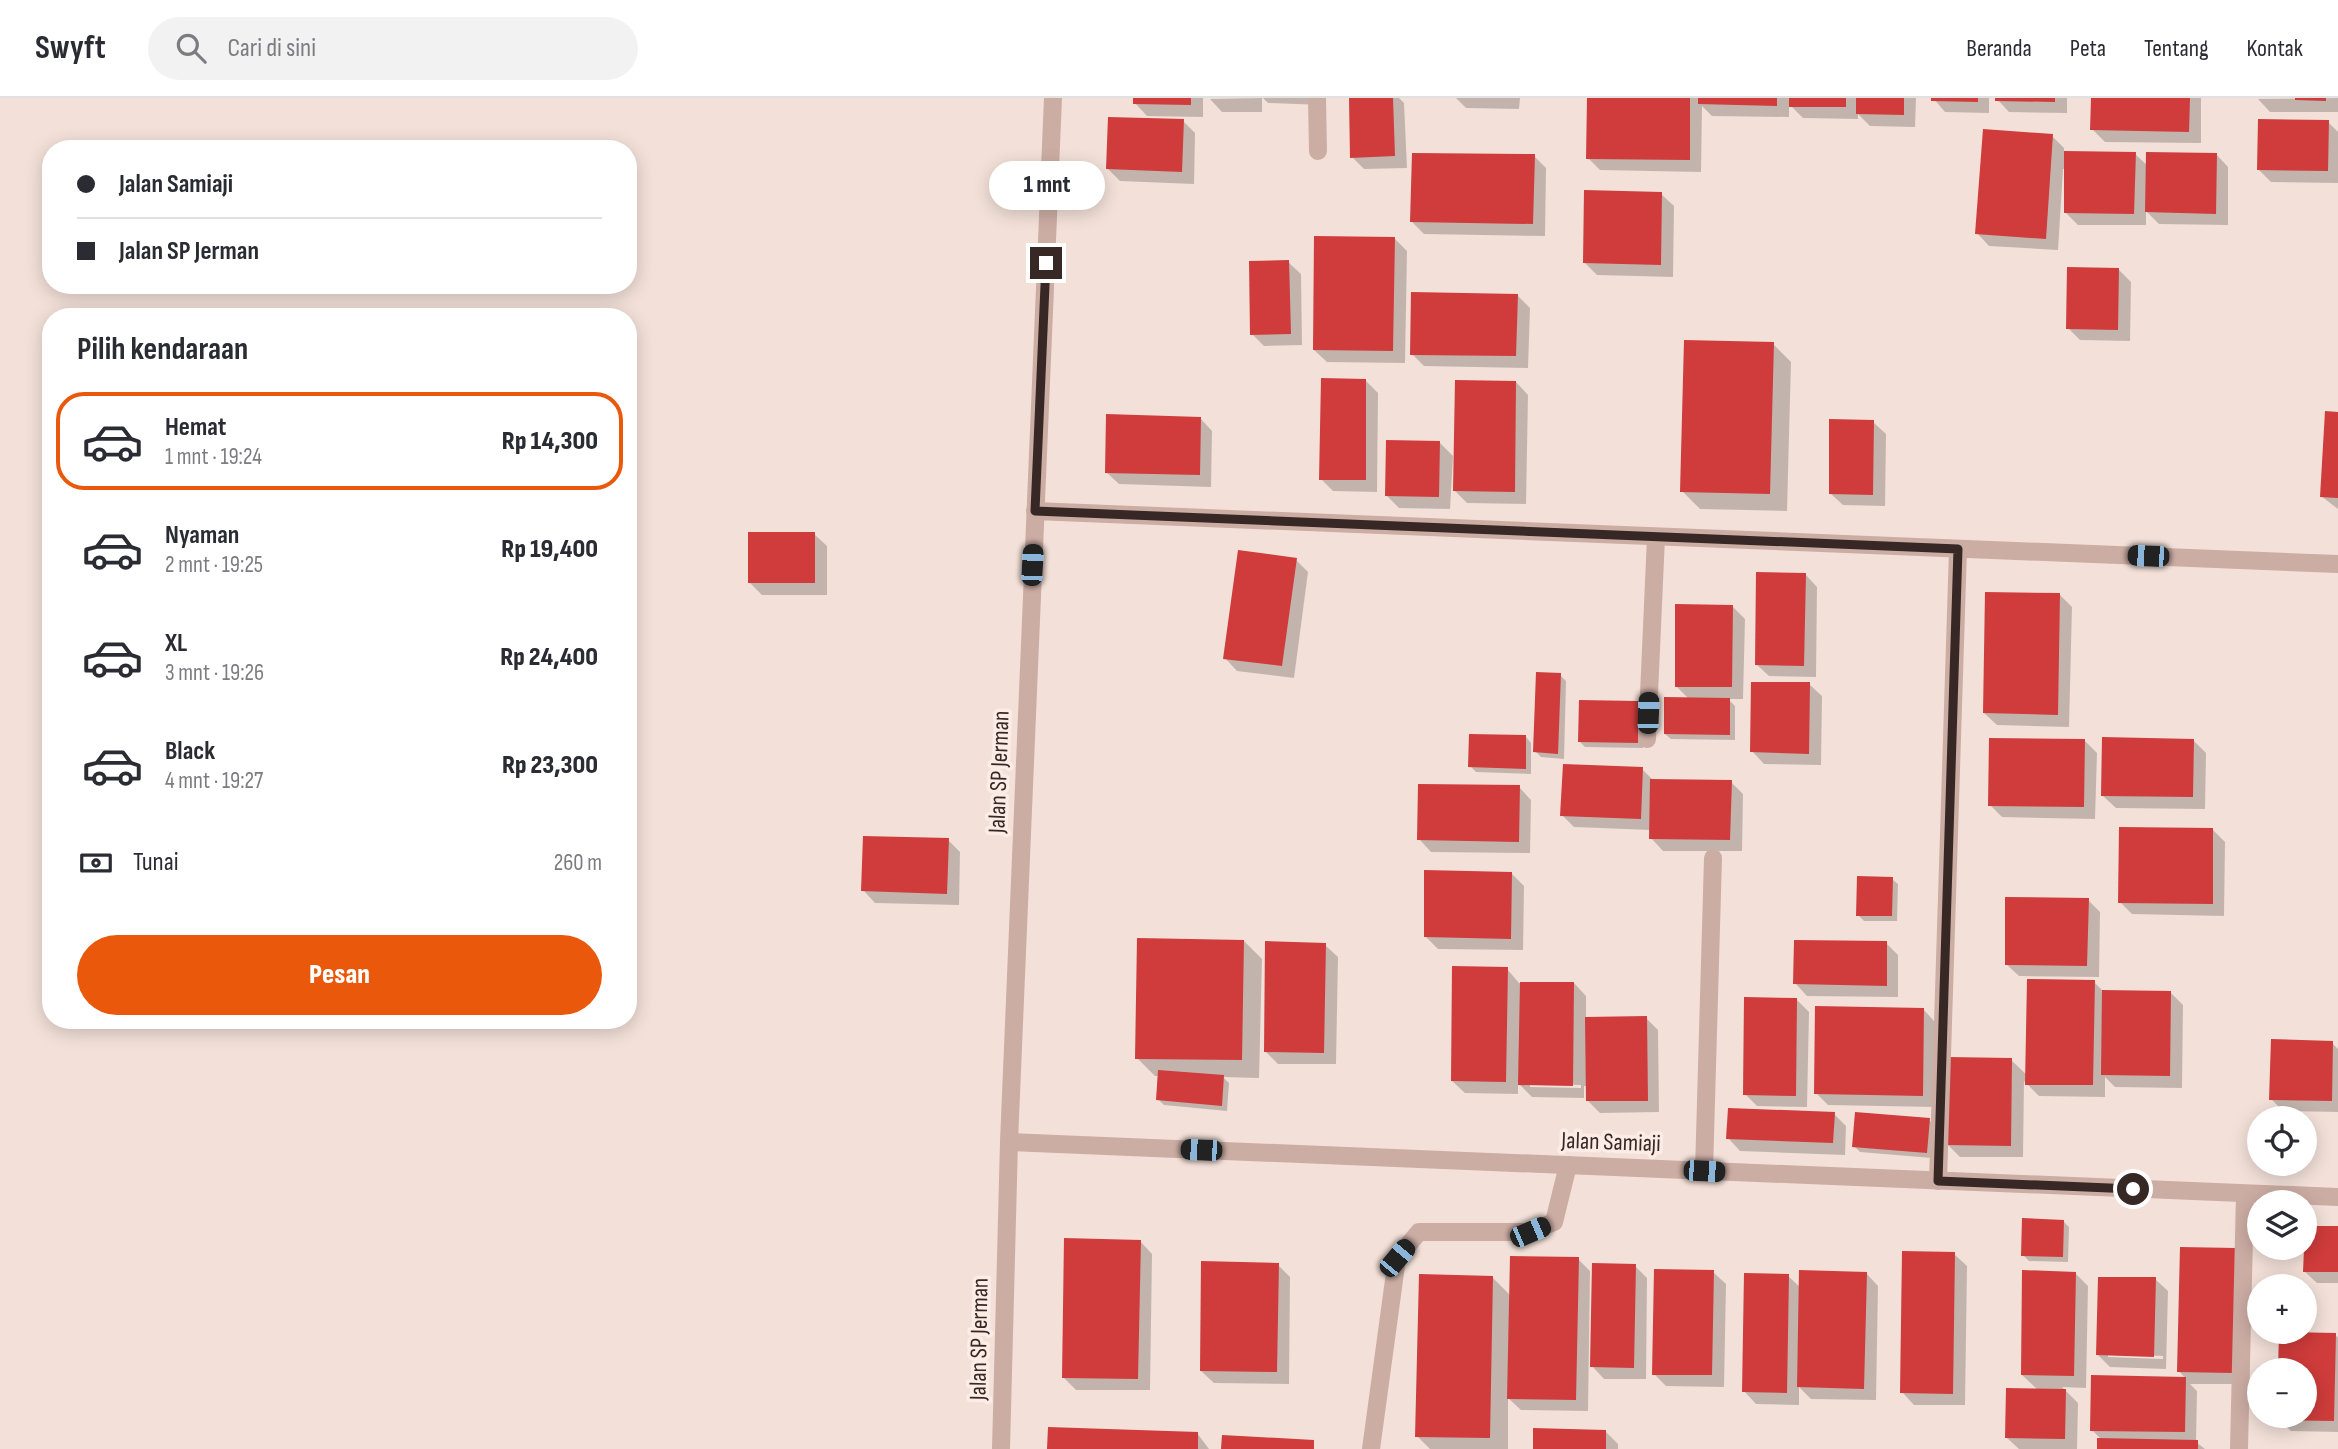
<!DOCTYPE html>
<html lang="id">
<meta charset="utf-8">
<style>
body{margin:0;font-family:"Sofia Sans Condensed",sans-serif;background:#f2f2f3;color:#2b2b33;height:100vh;display:flex;flex-direction:column;font-size:26px;white-space:nowrap}
*{box-sizing:border-box;margin:0}
p{font-size:23px;color:#7c7c81}
.icon{flex:none;width:38px;height:38px;fill:none;stroke:currentColor;stroke-width:2;stroke-linecap:round;stroke-linejoin:round}
.map{position:relative;flex:1;overflow:hidden}
.panel{position:absolute;left:42px;top:210px;width:595px;height:721px;display:flex;flex-direction:column;background:#fff;border-radius:28px;box-shadow:0 4px 18px #0003}
.panel>*{flex:none}
.guide{position:absolute;left:42px;top:42px;width:595px;height:154px;border-radius:28px;box-shadow:0 4px 18px #0003;display:grid;align-content:center;height:154px;padding:0 35px;background:#fff}
.buttons{position:absolute;left:2247px;top:1008px;display:grid;gap:14px}
.buttons a{display:grid;place-items:center;width:70px;height:70px;border-radius:50%;background:#fff;box-shadow:0 4px 18px #0003;font-size:35px}
.end{position:absolute;width:32px;height:32px;margin:-16px;border:9px solid #372826;background:#fff;box-shadow:0 0 0 4px #fff}
.from{border-radius:50%}
.bubble{position:absolute;height:49px;border-radius:24px;background:#fff;box-shadow:0 4px 18px #0003;font-size:23px;font-weight:800;line-height:49px;text-align:center}
.car{position:absolute;width:21px;height:42px;margin:-21px -10px;border-radius:9px;box-shadow:0 0 5px 2px #0007;background:linear-gradient(#222 24%,#8ab4d8 0 40%,#222 0 76%,#8ab4d8 0 86%,#222 0)}
.guide b{display:flex;align-items:center;gap:24px;height:66px;font-size:26px}
.guide b+b{border-top:2px solid #e1e1e2}
.guide i{width:18px;height:18px;background:#2b2b33}
ul{padding:0;list-style:none}
li{display:flex;align-items:center;gap:21px;height:98px;margin:0 14px 10px;padding:0 21px;border:4px solid transparent;border-radius:28px}
li div{flex:1}
li b{display:block;font-size:26px}
li em{font-style:normal;font-weight:800}
li.on{border-color:#ea580c}
li>.icon{width:63px;height:63px;stroke-width:1.5}
h2{padding:0 35px;font-size:32px;line-height:84px}
.pay{display:flex;align-items:center;gap:18px;height:77px;padding:0 35px;font-size:26px}
.pay p{margin-inline-start:auto}
.cta{display:flex;gap:14px;margin-top:auto;padding:14px 35px}
.cta a{flex:1;height:80px;border-radius:42px;background:#ea580c;color:#fff;font-size:28px;font-weight:800;line-height:80px;text-align:center}
header{display:flex;align-items:center;gap:42px;box-sizing:border-box;height:98px;padding:0 35px;background:#fff;border-bottom:2px solid #e1e1e2}
header strong{font-size:33px}
nav{display:flex;gap:38px;margin-inline-start:auto;font-size:24px}
.search{width:490px;height:63px;background:#f2f2f3;display:flex;align-items:center;gap:18px;box-sizing:border-box;padding:0 24px;border-radius:38px;color:#7c7c81;font-size:26px}
.map>svg:first-child{display:block}
.shadow{fill:#0003;fill-rule:evenodd}
.building{fill:#cf3c3b}
.lines{fill:none;stroke-linecap:round;stroke-linejoin:round}
.street{stroke:#ccada4;stroke-width:18}
.route{stroke:#372826;stroke-width:9}
.labels{text-anchor:middle;dominant-baseline:central;stroke-width:7;stroke-linejoin:round;paint-order:stroke}
.street-label{font-size:24px;fill:#372826;stroke:#fbece6}
</style>
<header>
<strong>Swyft</strong>
<div class="search"><svg class="icon" aria-label="search" viewBox="0 0 24 24"><circle cx="10" cy="10" r="6"/><path d="M15 15l6 6"/></svg>Cari di sini</div>
<nav><a>Beranda</a><a>Peta</a><a>Tentang</a><a>Kontak</a></nav>
</header>
<div class="map">
<svg width="2338" height="1351" viewBox="0 0 2338 1351">
<rect width="100%" height="100%" fill="#f3e1d9"/>
<g class="shadow">
<path d="M1135,0h68v19l-56,-1 -12,-13z"/>
<path d="M1262,0v14h-40l-12,-13z"/>
<path d="M1263,0h60v7l-55,-2z"/>
<path d="M1351,0h48l5,5 3,65 -43,1 -12,-12z"/>
<path d="M1456,0h64l-1,11 -53,-1z"/>
<path d="M1589,0h327l-1,29 -45,-1 -12,-12v5l-55,-1 -14,-14v13l-77,-1 -10,-10 -1,66 -101,-2 -12,-12z"/>
<path d="M1933,0h56v15l-44,-1z"/>
<path d="M1996,0h71v15l-58,-1z"/>
<path d="M2093,0h108v45l-96,-1 -13,-13z"/>
<path d="M2338,0v14h-68l-12,-13z"/>
<path d="M1183,23l12,12 -1,51 -74,-3 -12,-12z"/>
<path d="M2328,24l10,10v51l-67,-1 -12,-12z"/>
<path d="M2052,38l12,12v5l71,1 13,12 68,-12 12,13v58l-69,-1 -13,-13v14h-68l-13,-13 1,-43h-3l-5,81 -69,-4 -12,-13z"/>
<path d="M1534,58l12,12 -1,68 -121,-2 -12,-12z"/>
<path d="M1661,96l13,12 -1,71 -76,-2 -12,-12z"/>
<path d="M1394,140l13,13 -2,112 -78,-1 -13,-12z"/>
<path d="M1288,164l13,12 1,71 -38,1 -12,-12z"/>
<path d="M2118,171l13,13 -1,59 -50,-1 -12,-12z"/>
<path d="M1517,197l13,13 -2,60 -104,-2 -12,-12z"/>
<path d="M1773,246l18,18 -4,149 -87,-2 -18,-18z"/>
<path d="M1366,283l12,12 -1,99 -44,-1 -12,-12z"/>
<path d="M1516,284l12,13 -2,109 -59,-1 -12,-12z"/>
<path d="M2338,315v96l-17,-13z"/>
<path d="M1200,320l12,13 -1,56 -92,-3 -13,-12z"/>
<path d="M1873,324l13,12 -1,72 -42,-1 -13,-12z"/>
<path d="M1440,345l13,13 -3,53 -51,-1 -12,-12z"/>
<path d="M814,436l13,12v49h-65l-12,-12z"/>
<path d="M1296,462l12,12 -14,106 -57,-7 -12,-13z"/>
<path d="M1805,476l12,13 -1,90 -47,-1 -13,-12z"/>
<path d="M2059,496l13,13 -3,120 -72,-2 -13,-12z"/>
<path d="M1733,509l12,12 -2,80h-15l7,7v34l-64,-1 -6,-5 25,-34 -14,-14z"/>
<path d="M1560,577l6,6 -2,78 -23,-2 -6,-6z"/>
<path d="M1809,586l13,12 -1,69 -57,-1 -12,-13z"/>
<path d="M1638,605l5,5v40l-58,-1 -6,-6z"/>
<path d="M1526,639l5,6v31l-55,-2 -6,-6z"/>
<path d="M2193,642l13,13 -1,56 -89,-1 -13,-12z"/>
<path d="M2085,643l12,12 -2,66 -93,-2 -12,-12z"/>
<path d="M1642,671l12,12 77,1 12,12 -1,57h-79l-12,-13v-8l-77,-3 -12,-12z"/>
<path d="M1519,689l12,13 -1,53 -99,-1 -12,-13z"/>
<path d="M2213,732l12,12 -1,74 -92,-2 -12,-12z"/>
<path d="M948,742l12,12 -1,53 -84,-2 -12,-13z"/>
<path d="M1511,775l13,13 -1,64 -85,-1 -13,-13z"/>
<path d="M1892,781l6,5 -1,37h-33l-6,-6z"/>
<path d="M2088,802l12,12 -1,65 -80,-1 -13,-12z"/>
<path d="M1244,843l18,18 -3,119 -36,-1 6,6 -2,28 -63,-6 -6,-6 2,-23h-5l-18,-18z"/>
<path d="M1886,845l12,12v42l-91,-1 -12,-13z"/>
<path d="M1325,847l13,12 -2,107h-58l-13,-13z"/>
<path d="M1507,871l12,14h55l12,13v22h60l12,12 1,82 -59,1 -12,-12v-15h-4v12l-52,-1 -14,-14v11l-53,-1 -13,-12zM1530,986l51,1v3l-51,-1z"/>
<path d="M2094,884l10,10 67,1 12,12 -1,83 -67,-1 -10,-10v20l-66,-1 -15,-15 -1,76h-63l-13,-13 64,-84 16,15z"/>
<path d="M1797,902l12,12 -2,95 -50,-1 -12,-12z"/>
<path d="M1923,911l12,13v85l-107,-2 -12,-12z"/>
<path d="M2332,945l6,6v63l-55,-1 -12,-12z"/>
<path d="M1834,1016l12,12 -1,29 -105,-4 -12,-13z"/>
<path d="M1929,1022l6,6 -3,32 -72,-6 -6,-6z"/>
<path d="M2063,1123l6,6 -1,35 -39,-1 -6,-6z"/>
<path d="M2305,1130h33v55h-21l-13,-12z"/>
<path d="M1140,1143l12,13 -2,136h-74l-13,-13z"/>
<path d="M2181,1151l64,135h-55l7,7 -1,51 9,7h-106l3,-9 -10,-10 1,-53 93,2 -7,-8z"/>
<path d="M1954,1156l13,12 -2,139h-51l-12,-13z"/>
<path d="M1578,1161l12,12 -2,140 -67,-1 -13,-12v51h-78l-13,-13 75,-159 19,19z"/>
<path d="M1278,1167l12,12 -1,107 -75,-1 -13,-12z"/>
<path d="M1635,1168l12,12 -1,101h-42l-12,-13z"/>
<path d="M1713,1174l13,12 -2,103 -58,-1 -12,-12z"/>
<path d="M1866,1175l12,13 -2,114 -65,-1 -12,-12v18l-43,-1 -12,-13 44,-115 13,12z"/>
<path d="M2075,1175l13,13 -2,102 -24,-1 16,16 -1,46h-58l-12,-11 31,-48 -16,-15z"/>
<path d="M2155,1181l13,12 -2,78 -56,-2 -12,-12zM2108,1256l55,2v3l-55,-2z"/>
<path d="M2281,1236h54l3,4v94l-47,-1 -12,-12v-3h26v-46h-25z"/>
<path d="M1606,1334l12,12v5h-84z"/>
<path d="M1197,1335l12,16h-160z"/>
</g>
<g class="building">
<path d="M1133,0h58v7l-58,-1z"/>
<path d="M1349,0h44l2,58 -45,2z"/>
<path d="M1587,0h103v62l-104,-1z"/>
<path d="M1698,0h79v8l-79,-2z"/>
<rect x="1789" y="0" width="57" height="9"/>
<path d="M1856,0h48v17l-48,-1z"/>
<path d="M1931,0h47v4l-47,-1z"/>
<path d="M1995,0h60v4l-60,-1z"/>
<path d="M2091,0h99l-1,34 -99,-2z"/>
<path d="M2295,0h31v3l-31,-1z"/>
<path d="M1108,19l76,2 -2,53 -76,-3z"/>
<path d="M2258,21l71,1 -1,51 -71,-1z"/>
<path d="M1983,31l70,5 -7,105 -71,-5z"/>
<path d="M2064,53l72,1 -2,62 -70,-1z"/>
<path d="M2146,54l71,1 -1,61 -71,-2z"/>
<path d="M1412,55l123,1 -2,70 -123,-2z"/>
<path d="M1584,92l78,2 -1,73 -78,-2z"/>
<path d="M1314,138l81,1 -2,114 -80,-1z"/>
<path d="M1289,162l2,74 -41,1 -1,-74z"/>
<path d="M2067,169l52,1 -1,62 -52,-1z"/>
<path d="M1411,194l107,2 -2,62 -106,-1z"/>
<path d="M1684,242l90,2 -4,152 -90,-2z"/>
<path d="M1321,280l45,1v101h-47z"/>
<path d="M1455,282l61,1 -1,111 -62,-1z"/>
<path d="M2325,313l13,1v86l-18,-1z"/>
<path d="M1106,316l95,3 -1,58 -95,-2z"/>
<path d="M1829,321l45,1 -1,75 -44,-1z"/>
<path d="M1386,342l54,1 -1,56 -54,-1z"/>
<rect x="748" y="434" width="67" height="51"/>
<path d="M1238,452l59,8 -15,108 -59,-7z"/>
<path d="M1756,474l50,1 -2,93 -49,-1z"/>
<path d="M1985,494l75,1 -2,122 -75,-2z"/>
<path d="M1675,506l58,1 -1,82h-57z"/>
<path d="M1536,574l25,1 -3,81 -25,-2z"/>
<path d="M1751,584h59l-1,72 -59,-2z"/>
<path d="M1664,599l66,1v37l-66,-1z"/>
<path d="M1579,602l59,1v42l-60,-1z"/>
<path d="M1469,636l57,1v34l-58,-2z"/>
<path d="M2102,639l92,2 -1,58 -92,-1z"/>
<path d="M1989,640l96,1 -1,68 -96,-1z"/>
<path d="M1563,666l80,3 -2,52 -81,-3z"/>
<path d="M1650,681l82,1 -2,60 -81,-1z"/>
<path d="M1418,686l102,1 -1,57 -102,-2z"/>
<path d="M2119,729l94,1v76l-95,-1z"/>
<path d="M863,738l86,2 -2,56 -86,-3z"/>
<path d="M1424,772l88,2 -1,67 -87,-2z"/>
<path d="M1857,778l36,1 -1,39h-36z"/>
<path d="M2005,799l84,1 -2,68 -82,-1z"/>
<path d="M1137,840l107,2 -2,120 -107,-1z"/>
<path d="M1794,842l93,1v45l-94,-2z"/>
<path d="M1265,843l61,2 -2,110 -60,-1z"/>
<path d="M1452,868l56,1 -2,115 -55,-1z"/>
<path d="M2027,881l68,1 -2,105h-68z"/>
<path d="M1520,884h54l-1,104 -55,-1z"/>
<path d="M2102,892l69,1 -1,85 -69,-1z"/>
<path d="M1744,899l53,1 -1,98 -53,-1z"/>
<path d="M1815,908l109,2 -1,88 -109,-2z"/>
<path d="M1647,918l1,85h-62l-1,-84z"/>
<path d="M2271,941l62,2 -1,60 -63,-1z"/>
<path d="M1947,959l65,1 -1,88 -65,-1z"/>
<path d="M1158,972l66,5 -2,31 -66,-6z"/>
<path d="M1728,1010l107,4 -2,31 -107,-4z"/>
<path d="M1855,1014l75,6 -3,35 -75,-6z"/>
<path d="M2022,1120l42,2 -1,37 -42,-1z"/>
<path d="M2305,1128h33v46h-35z"/>
<path d="M1064,1140l77,2 -3,139 -76,-1z"/>
<path d="M2180,1149l56,1 -2,125 -57,-1z"/>
<path d="M1902,1153l53,1 -2,142 -53,-1z"/>
<path d="M1510,1158l69,1 -3,143 -69,-1z"/>
<path d="M1201,1163l78,2 -2,109 -77,-1z"/>
<path d="M1592,1165l44,1 -2,104 -44,-1z"/>
<path d="M1654,1171l60,1 -2,105h-60z"/>
<path d="M1799,1172l68,2 -3,117 -67,-2z"/>
<path d="M2022,1172l54,2 -2,104 -53,-1z"/>
<path d="M1744,1175l45,1 -2,119 -45,-1z"/>
<path d="M1419,1176l74,2 -3,162 -75,-1z"/>
<path d="M2098,1179h58l-2,80 -58,-2z"/>
<path d="M2279,1234l57,1 -2,88 -57,-1v-4h28v-46h-27z"/>
<path d="M2091,1277l95,2 -1,55 -95,-1z"/>
<path d="M2006,1290l60,1 -1,50 -60,-1z"/>
<path d="M1048,1329l150,5v17h-151z"/>
<path d="M1533,1330l73,2v19h-73z"/>
<path d="M1222,1337l92,5v9h-93z"/>
<path d="M2097,1340l101,2v9h-101z"/>
</g>
<g class="lines">
<g class="street">
<path d="M1317,0l1,53"/>
<path d="M1035,413l1303,53"/>
<path d="M1647,641l9,-202"/>
<path d="M1009,1044l1329,55"/>
<path d="M1704,1073l9,-313"/>
<path d="M1938,1083l20,-632"/>
<path d="M1001,1351l8,-307 44,-1044"/>
<path d="M1371,1351l26,-191 22,-26h111l24,-10 14,-57"/>
<path d="M2239,1351l6,-255"/>
</g>
</g>
<g class="lines">
<path class="route" d="M1046,165l-11,248 923,38 -20,632 195,8"/>
</g>
<g class="labels">
<g class="street-label">
<text transform="translate(999 674) rotate(-88)">Jalan SP Jerman</text>
<text transform="translate(1611 1044) rotate(2)">Jalan Samiaji</text>
<text transform="translate(979 1241) rotate(-89)">Jalan SP Jerman</text>
</g>
</g>
</svg>
<div class="buttons">
<a><svg class="icon" aria-label="locate" viewBox="0 0 24 24"><circle cx="12" cy="12" r="6"/><path d="M12 2v4M12 18v4M2 12h4M18 12h4"/></svg></a>
<a><svg class="icon" aria-label="layers" viewBox="0 0 24 24"><path d="M12 4l9 5-9 5-9-5zM3 14l9 5 9-5"/></svg></a>
<a>+</a>
<a>−</a>
</div>
<i class="end from" style="left:2133px;top:1091px"></i>
<i class="end" style="left:1046px;top:165px"></i>
<div class="bubble" style="left:989px;top:63px;width:116px">1 mnt</div>
<i class="car" style="left:2148px;top:458px;rotate:272deg"></i>
<i class="car" style="left:1032px;top:467px;rotate:3deg"></i>
<i class="car" style="left:1648px;top:615px;rotate:2deg"></i>
<i class="car" style="left:1201px;top:1052px;rotate:272deg"></i>
<i class="car" style="left:1704px;top:1073px;rotate:93deg"></i>
<i class="car" style="left:1530px;top:1134px;rotate:67deg"></i>
<i class="car" style="left:1397px;top:1160px;rotate:40deg"></i>
<div class="guide">
<b><i class="from"></i>Jalan Samiaji</b>
<b><i></i>Jalan SP Jerman</b>
</div>
<section class="panel">
<h2>Pilih kendaraan</h2>
<ul>
<li class="on"><svg class="icon" aria-label="car" viewBox="0 0 24 24"><path d="M5 17H2v-5l4-1 3-4h7l3 4 3 1v5h-3M9 17h6M6 11h13"/><circle cx="7" cy="17" r="2"/><circle cx="17" cy="17" r="2"/></svg><div><b>Hemat</b><p>1 mnt · 19:24</p></div><em>Rp 14,300</em></li>
<li><svg class="icon" aria-label="car" viewBox="0 0 24 24"><path d="M5 17H2v-5l4-1 3-4h7l3 4 3 1v5h-3M9 17h6M6 11h13"/><circle cx="7" cy="17" r="2"/><circle cx="17" cy="17" r="2"/></svg><div><b>Nyaman</b><p>2 mnt · 19:25</p></div><em>Rp 19,400</em></li>
<li><svg class="icon" aria-label="car" viewBox="0 0 24 24"><path d="M5 17H2v-5l4-1 3-4h7l3 4 3 1v5h-3M9 17h6M6 11h13"/><circle cx="7" cy="17" r="2"/><circle cx="17" cy="17" r="2"/></svg><div><b>XL</b><p>3 mnt · 19:26</p></div><em>Rp 24,400</em></li>
<li><svg class="icon" aria-label="car" viewBox="0 0 24 24"><path d="M5 17H2v-5l4-1 3-4h7l3 4 3 1v5h-3M9 17h6M6 11h13"/><circle cx="7" cy="17" r="2"/><circle cx="17" cy="17" r="2"/></svg><div><b>Black</b><p>4 mnt · 19:27</p></div><em>Rp 23,300</em></li>
</ul>
<div class="pay"><svg class="icon" aria-label="cash" viewBox="0 0 24 24"><path d="M3 7h18v10H3z"/><circle cx="12" cy="12" r="2"/></svg>Tunai<p>260 m</p></div>
<div class="cta"><a>Pesan</a></div>
</section>
</div>
